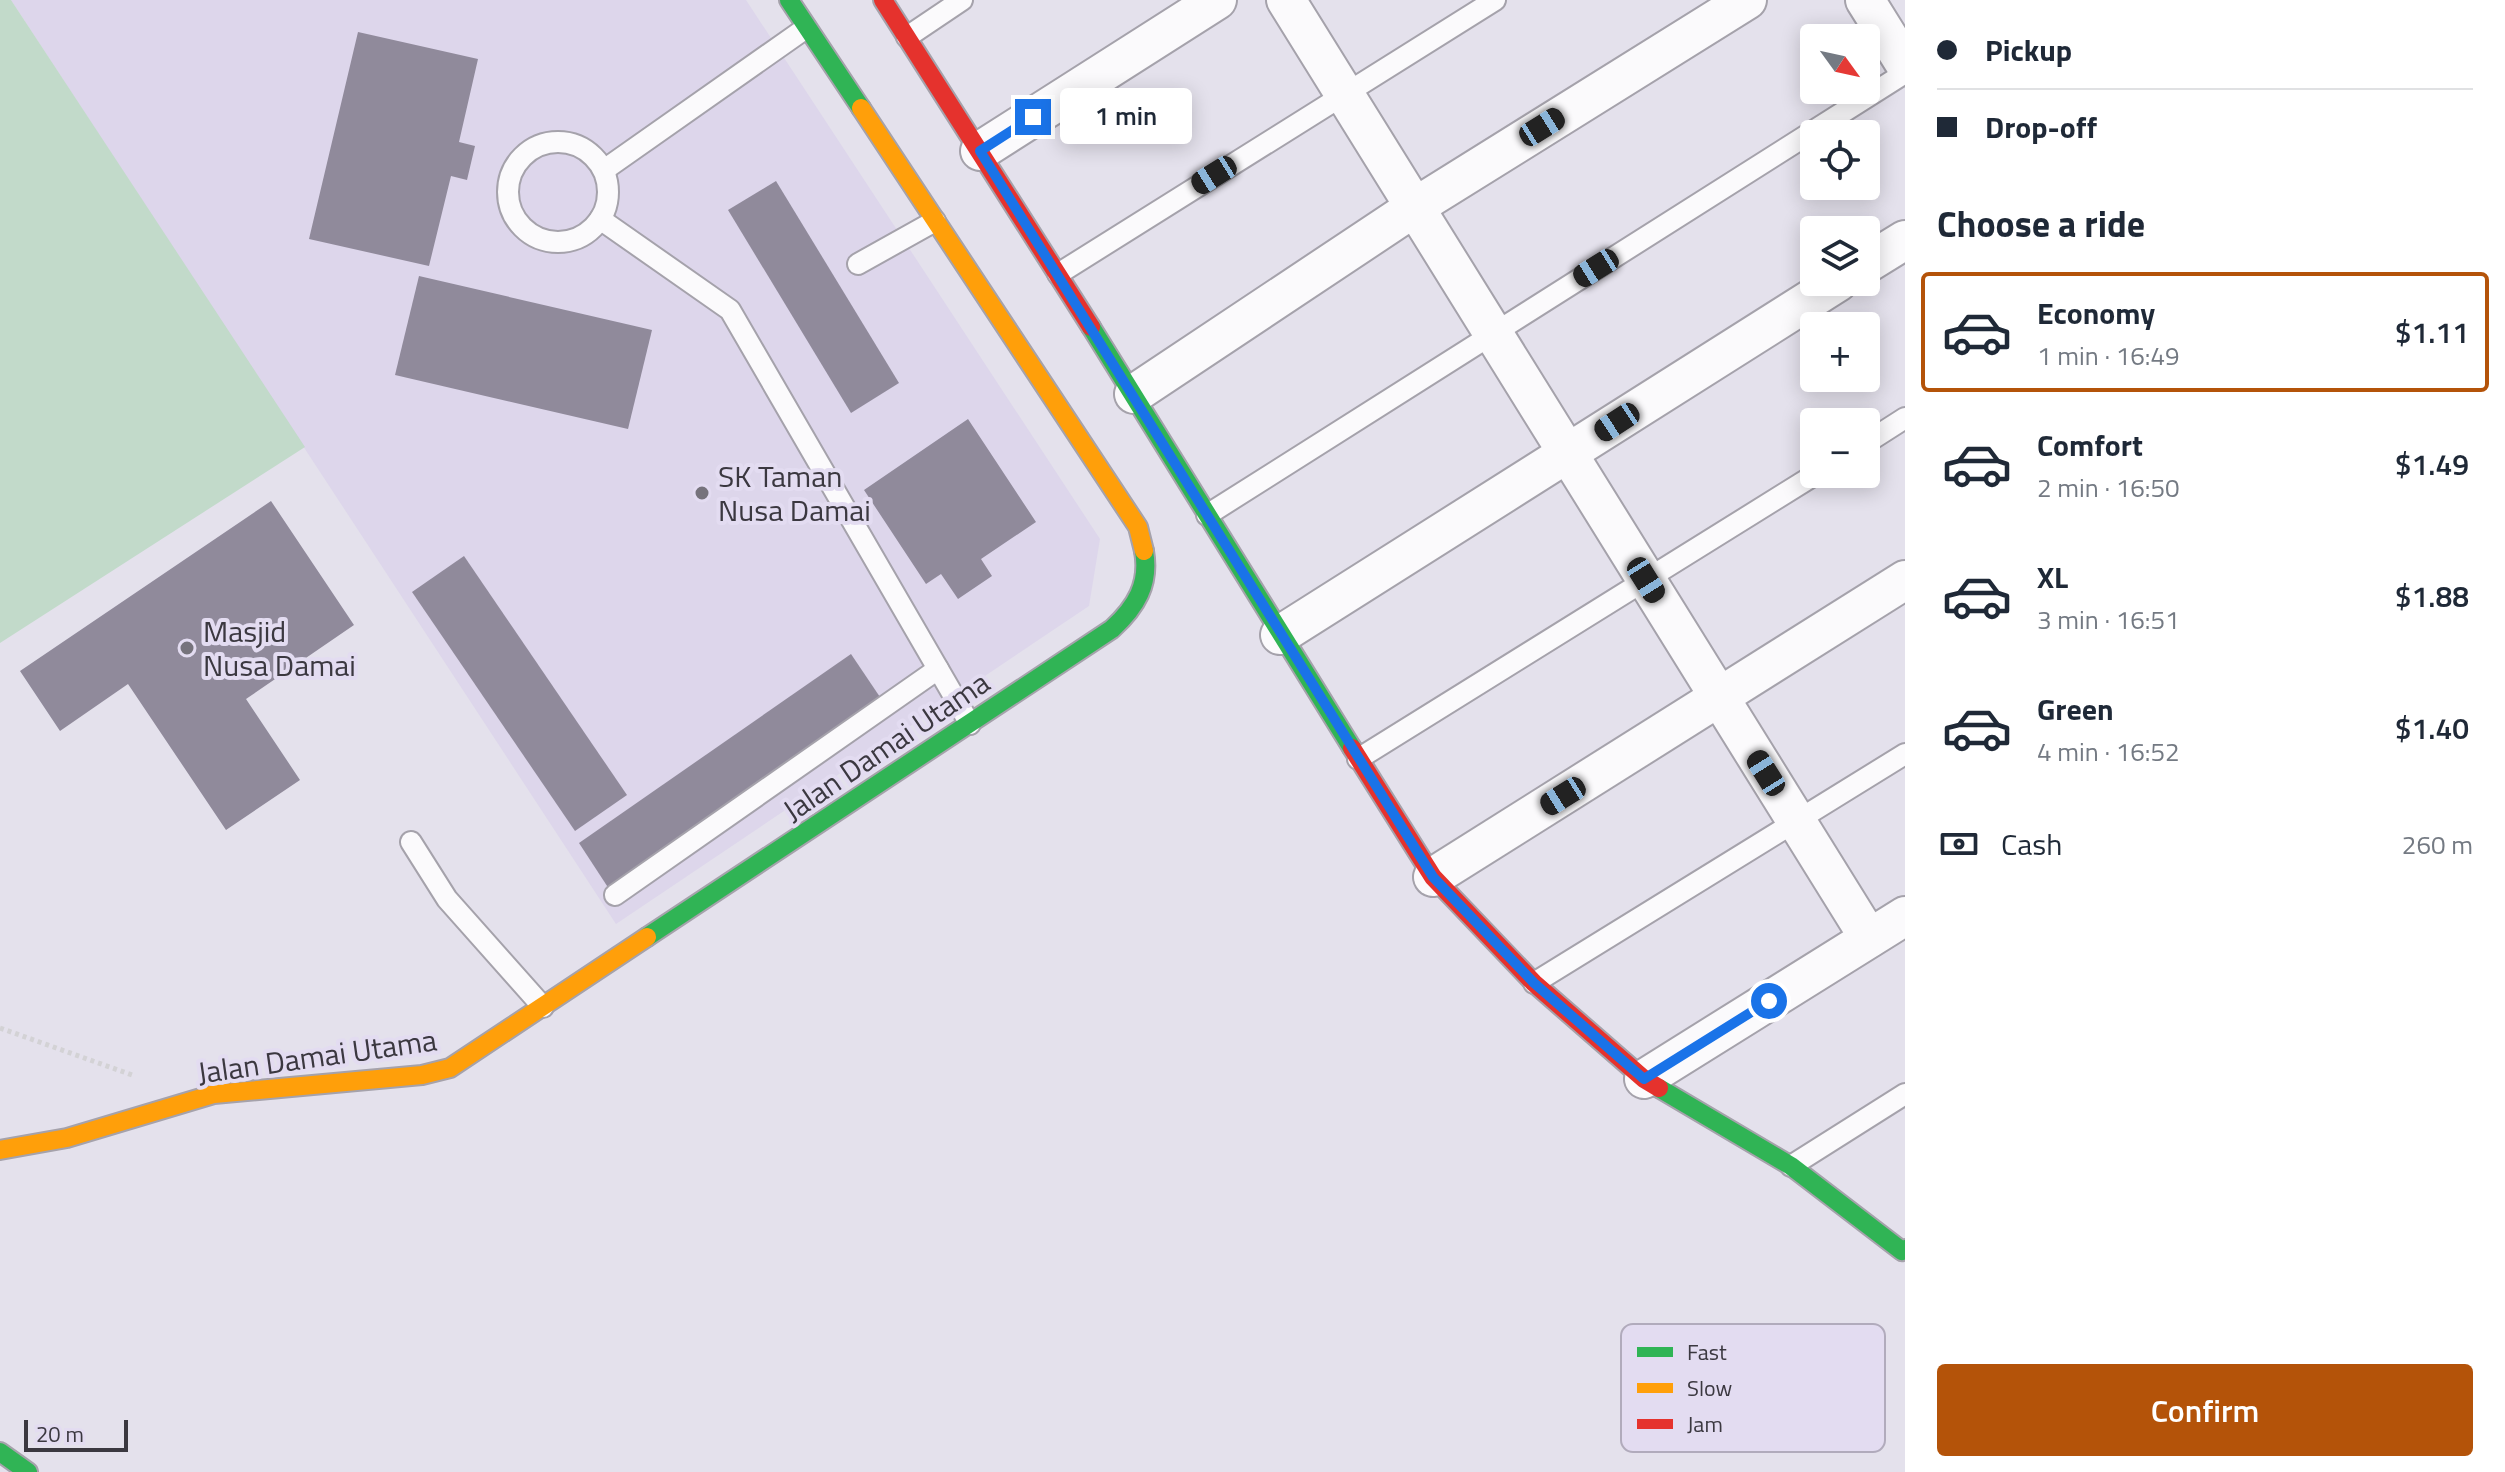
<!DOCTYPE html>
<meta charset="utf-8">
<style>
body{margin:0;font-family:"Titillium Web",sans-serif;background:#f2f2f3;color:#1f2937;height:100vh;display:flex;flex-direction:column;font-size:30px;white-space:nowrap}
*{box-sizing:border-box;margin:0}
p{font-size:26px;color:#747a83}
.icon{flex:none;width:44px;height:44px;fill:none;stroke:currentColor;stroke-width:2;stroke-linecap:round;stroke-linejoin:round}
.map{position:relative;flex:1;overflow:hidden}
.side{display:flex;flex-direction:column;background:#fff;width:600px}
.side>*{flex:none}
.hud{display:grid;align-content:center;height:176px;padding:0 32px;background:#fff}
.needle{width:52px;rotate:123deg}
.buttons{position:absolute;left:1800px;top:24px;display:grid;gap:16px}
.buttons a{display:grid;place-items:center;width:80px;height:80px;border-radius:8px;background:#fff;box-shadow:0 4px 20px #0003;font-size:40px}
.scale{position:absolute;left:24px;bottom:20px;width:104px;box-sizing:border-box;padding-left:8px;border:4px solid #3b3840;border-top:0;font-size:22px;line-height:28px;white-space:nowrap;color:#3b3840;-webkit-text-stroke:6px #e3dcf1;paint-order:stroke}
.end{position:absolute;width:36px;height:36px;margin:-18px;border:10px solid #1a73e8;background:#fff;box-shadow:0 0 0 4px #fff}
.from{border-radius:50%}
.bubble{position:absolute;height:56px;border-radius:8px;background:#fff;box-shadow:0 4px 20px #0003;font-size:26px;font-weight:600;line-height:56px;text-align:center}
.car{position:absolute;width:24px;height:48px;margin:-24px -12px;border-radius:10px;box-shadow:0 0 6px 2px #0007;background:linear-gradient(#222 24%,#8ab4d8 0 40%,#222 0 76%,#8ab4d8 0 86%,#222 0)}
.hud b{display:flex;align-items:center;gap:28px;height:76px;font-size:30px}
.hud b+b{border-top:2px solid #e0e1e3}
.hud i{width:20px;height:20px;background:#1f2937}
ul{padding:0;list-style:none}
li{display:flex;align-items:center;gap:24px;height:120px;margin:0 16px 12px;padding:0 16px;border:4px solid transparent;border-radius:8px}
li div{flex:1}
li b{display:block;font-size:30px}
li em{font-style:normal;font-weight:600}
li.active{border-color:#b45309}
li>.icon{width:72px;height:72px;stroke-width:1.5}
h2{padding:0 32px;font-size:36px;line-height:96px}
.pay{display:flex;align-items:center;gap:20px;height:88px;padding:0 32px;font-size:30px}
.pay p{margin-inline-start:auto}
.action{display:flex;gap:16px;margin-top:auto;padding:16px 32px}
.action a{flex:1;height:92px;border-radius:8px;background:#b45309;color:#fff;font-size:32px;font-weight:600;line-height:92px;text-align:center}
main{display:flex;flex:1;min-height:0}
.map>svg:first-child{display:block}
.built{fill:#ddd6eb}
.green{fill:#c2daca}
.building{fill:#908a9b}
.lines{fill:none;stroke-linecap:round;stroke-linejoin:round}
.lane-casing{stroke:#a5a2ab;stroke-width:24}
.street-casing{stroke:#a5a2ab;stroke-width:42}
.fast-casing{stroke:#a5a2ab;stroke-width:22}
.slow-casing{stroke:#a5a2ab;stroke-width:22}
.jam-casing{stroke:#a5a2ab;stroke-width:22}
.path{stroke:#d3d2d5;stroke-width:5;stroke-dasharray:4 4;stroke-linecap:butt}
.lane{stroke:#fbfafc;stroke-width:20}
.street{stroke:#fbfafc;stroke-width:38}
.fast{stroke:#30b455;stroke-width:18}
.slow{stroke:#ff9f0a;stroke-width:18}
.jam{stroke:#e5322d;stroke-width:18}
.route{stroke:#1a73e8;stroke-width:10}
.poi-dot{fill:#76737c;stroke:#e3dcf1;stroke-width:3}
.labels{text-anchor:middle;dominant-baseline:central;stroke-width:8;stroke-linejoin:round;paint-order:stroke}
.poi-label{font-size:30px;fill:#3b3840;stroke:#e3dcf1;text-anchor:start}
.street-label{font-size:30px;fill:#3b3840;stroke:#e3dcf1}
.key{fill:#e3dcf1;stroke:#b1abbc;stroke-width:2}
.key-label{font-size:22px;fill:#3b3840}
</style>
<main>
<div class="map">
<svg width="1905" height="1472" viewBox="0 0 1905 1472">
<rect width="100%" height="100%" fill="#e4e1ec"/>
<path class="built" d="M11,0h735l354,539 -11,67 -473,318z"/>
<path class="green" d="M0,0h11l294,447 -305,196z"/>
<g class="building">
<path d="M358,32l120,27 -19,83 16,4 -8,34 -16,-4 -22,90 -120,-27z"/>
<path d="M776,181l123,202 -48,30 -123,-203z"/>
<path d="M419,276l233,54 -24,99 -233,-54z"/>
<path d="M968,419l68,103 -55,37 11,17 -34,23 -17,-25 -15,10 -62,-94z"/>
<path d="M271,501l83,124 -108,74 54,81 -74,50 -98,-146 -68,47 -40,-60z"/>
<path d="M464,556l163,239 -52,36 -163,-239z"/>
<path d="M851,654l33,49 -273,189 -32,-49z"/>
</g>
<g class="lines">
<g class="lane-casing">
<g id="lane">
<path d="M907,37l55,-37"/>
<circle cx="558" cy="192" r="50"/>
<path d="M604,170l202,-142"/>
<path d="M600,219l130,91 240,414"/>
<path d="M858,264l77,-43"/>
<path d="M1058,274l437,-274"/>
<path d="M1866,443l39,-25"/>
<path d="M1207,515l698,-442"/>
<path d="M1358,759l458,-285"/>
<path d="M411,842l36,57 96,108"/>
<path d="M615,895l323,-226"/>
<path d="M1534,983l371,-229"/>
<path d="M1791,1166l114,-72"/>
</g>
</g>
<g class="street-casing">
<g id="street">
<path d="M1286,0l583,938"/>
<path d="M1865,0l40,64"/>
<path d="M980,151l237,-151"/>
<path d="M1866,264l39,-24"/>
<path d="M1134,394l281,-187 332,-207"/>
<path d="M1280,635l558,-353"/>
<path d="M1433,877l472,-297"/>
<path d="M1644,1079l261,-163"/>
</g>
</g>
<g class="fast-casing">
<g id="fast">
<path d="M789,0l72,108"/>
<path d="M1091,327l261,421"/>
<path d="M647,937l465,-308c24,-22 38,-45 32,-78"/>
<path d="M1659,1088l132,78 111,85 3,-2"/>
<path d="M0,1452l28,20"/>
</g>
</g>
<g class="slow-casing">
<g id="slow">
<path d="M861,108l277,419 6,24"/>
<path d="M0,1150l67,-12 147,-44 208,-19 28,-7 197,-131"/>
</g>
</g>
<g class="jam-casing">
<g id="jam">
<path d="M883,0l208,327"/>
<path d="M1352,748l81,129 101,106 110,96 15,9"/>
</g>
</g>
<path class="path" d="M0,1028l135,48"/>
<use href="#lane" class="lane"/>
<use href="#street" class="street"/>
<use href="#fast" class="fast"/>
<use href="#slow" class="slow"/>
<use href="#jam" class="jam"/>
</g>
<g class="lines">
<path class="route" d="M1033,117l-53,34 453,726 101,106 110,96 125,-78"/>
</g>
<g class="poi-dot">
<circle cx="702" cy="493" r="8"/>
<circle cx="187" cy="648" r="8"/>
</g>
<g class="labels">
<g class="poi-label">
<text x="718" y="476">SK Taman<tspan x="718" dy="34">Nusa Damai</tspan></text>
<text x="203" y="631">Masjid<tspan x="203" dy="34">Nusa Damai</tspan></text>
</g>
<g class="street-label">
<text transform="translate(886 746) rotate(-34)">Jalan Damai Utama</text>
<text transform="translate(317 1056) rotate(-8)">Jalan Damai Utama</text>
</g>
</g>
<rect x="1621" y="1324" width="264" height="128" rx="12" class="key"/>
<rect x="1637" y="1347" width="36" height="10" fill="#30b455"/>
<rect x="1637" y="1383" width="36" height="10" fill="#ff9f0a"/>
<rect x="1637" y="1419" width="36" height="10" fill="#e5322d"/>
<g class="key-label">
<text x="1687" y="1360">Fast</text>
<text x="1687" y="1396">Slow</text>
<text x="1687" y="1432">Jam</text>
</g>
</svg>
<div class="buttons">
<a><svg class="needle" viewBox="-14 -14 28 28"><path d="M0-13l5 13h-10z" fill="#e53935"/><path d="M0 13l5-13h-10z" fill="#747a83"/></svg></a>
<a><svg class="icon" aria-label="locate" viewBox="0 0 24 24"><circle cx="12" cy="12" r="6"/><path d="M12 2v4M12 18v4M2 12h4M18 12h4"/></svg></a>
<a><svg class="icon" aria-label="layers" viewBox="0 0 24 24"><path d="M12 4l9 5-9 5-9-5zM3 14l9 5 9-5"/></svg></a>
<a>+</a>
<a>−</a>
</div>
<div class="scale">20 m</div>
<i class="end from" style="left:1769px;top:1001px"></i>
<i class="end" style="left:1033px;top:117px"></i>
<div class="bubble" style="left:1060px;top:88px;width:132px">1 min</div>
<i class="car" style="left:1542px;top:127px;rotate:58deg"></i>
<i class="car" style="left:1214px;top:175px;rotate:238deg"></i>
<i class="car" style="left:1596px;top:268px;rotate:238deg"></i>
<i class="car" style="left:1617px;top:422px;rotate:237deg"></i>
<i class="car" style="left:1646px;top:580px;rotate:148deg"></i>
<i class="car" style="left:1766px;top:773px;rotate:328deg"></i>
<i class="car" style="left:1563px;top:796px;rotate:238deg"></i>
</div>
<section class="side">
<div class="hud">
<b><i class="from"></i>Pickup</b>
<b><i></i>Drop-off</b>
</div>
<h2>Choose a ride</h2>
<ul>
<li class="active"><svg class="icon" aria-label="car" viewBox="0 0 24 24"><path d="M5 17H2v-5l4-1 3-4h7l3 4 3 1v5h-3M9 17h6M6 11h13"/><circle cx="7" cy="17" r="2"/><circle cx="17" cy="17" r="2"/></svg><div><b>Economy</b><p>1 min · 16:49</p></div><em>$1.11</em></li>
<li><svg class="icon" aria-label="car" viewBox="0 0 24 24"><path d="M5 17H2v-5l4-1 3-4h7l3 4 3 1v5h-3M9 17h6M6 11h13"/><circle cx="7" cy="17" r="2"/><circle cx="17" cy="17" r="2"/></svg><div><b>Comfort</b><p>2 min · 16:50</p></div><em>$1.49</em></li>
<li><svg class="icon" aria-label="car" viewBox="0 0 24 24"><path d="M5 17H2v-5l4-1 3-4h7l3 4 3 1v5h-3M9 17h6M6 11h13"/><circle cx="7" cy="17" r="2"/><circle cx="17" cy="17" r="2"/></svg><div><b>XL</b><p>3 min · 16:51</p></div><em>$1.88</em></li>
<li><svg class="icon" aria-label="car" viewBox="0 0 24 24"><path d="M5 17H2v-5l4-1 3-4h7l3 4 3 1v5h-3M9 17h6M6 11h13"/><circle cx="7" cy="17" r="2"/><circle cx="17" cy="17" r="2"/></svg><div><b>Green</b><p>4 min · 16:52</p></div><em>$1.40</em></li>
</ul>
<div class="pay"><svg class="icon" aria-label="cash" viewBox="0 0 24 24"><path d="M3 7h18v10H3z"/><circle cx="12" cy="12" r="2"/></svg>Cash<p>260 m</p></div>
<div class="action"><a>Confirm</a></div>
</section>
</main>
